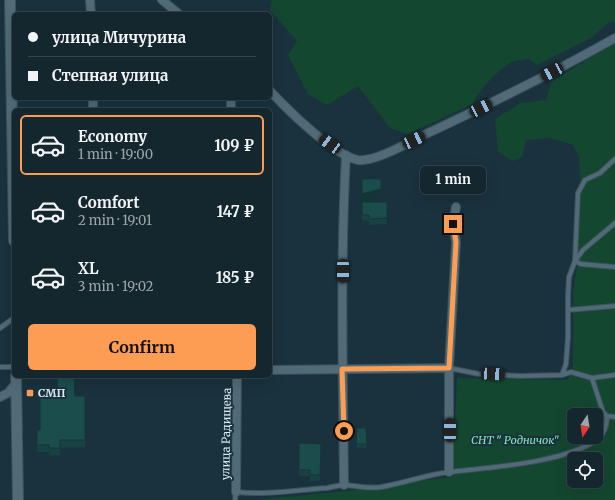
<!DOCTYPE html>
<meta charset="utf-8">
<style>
body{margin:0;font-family:Merriweather,serif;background:#1d2e36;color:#f1f3f6;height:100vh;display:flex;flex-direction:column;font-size:15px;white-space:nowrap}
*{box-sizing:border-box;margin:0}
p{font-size:13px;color:#9da5aa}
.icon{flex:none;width:22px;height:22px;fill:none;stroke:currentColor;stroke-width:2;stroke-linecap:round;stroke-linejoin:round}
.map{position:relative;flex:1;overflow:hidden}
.sheet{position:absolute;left:12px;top:108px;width:260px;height:270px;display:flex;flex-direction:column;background:#14262e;border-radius:6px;box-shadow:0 4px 16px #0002,0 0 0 1px #33434a}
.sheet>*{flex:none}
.guide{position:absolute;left:12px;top:12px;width:260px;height:88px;border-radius:6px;box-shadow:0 4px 16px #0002,0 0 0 1px #33434a;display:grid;align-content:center;height:88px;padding:0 16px;background:#14262e}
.needle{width:26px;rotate:192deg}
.controls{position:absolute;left:567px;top:408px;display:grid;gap:8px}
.controls a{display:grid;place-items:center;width:36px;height:36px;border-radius:6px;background:#14262e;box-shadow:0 4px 16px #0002,0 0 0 1px #33434a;font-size:20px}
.end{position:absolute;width:18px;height:18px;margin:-9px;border:5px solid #fd9d54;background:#111;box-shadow:0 0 0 2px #111}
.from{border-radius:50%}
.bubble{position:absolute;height:28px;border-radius:6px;background:#14262e;box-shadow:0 4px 16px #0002,0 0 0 1px #33434a;font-size:13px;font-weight:700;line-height:28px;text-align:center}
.car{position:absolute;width:12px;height:24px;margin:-12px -6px;border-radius:5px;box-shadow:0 0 3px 1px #0007;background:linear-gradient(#222 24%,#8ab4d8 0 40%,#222 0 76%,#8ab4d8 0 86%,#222 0)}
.guide b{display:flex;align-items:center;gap:14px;height:38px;font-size:15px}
.guide b+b{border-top:1px solid #33434a}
.guide i{width:10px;height:10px;background:#f1f3f6}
ul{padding:7px 0 0;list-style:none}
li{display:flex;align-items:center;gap:12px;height:60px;margin:0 8px 6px;padding:0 8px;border:2px solid transparent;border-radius:6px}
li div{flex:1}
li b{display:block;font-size:15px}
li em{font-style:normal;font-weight:700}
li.on{border-color:#fd9d54}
li>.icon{width:36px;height:36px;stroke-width:1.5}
.cta{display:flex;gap:8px;margin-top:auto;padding:8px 16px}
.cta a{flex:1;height:46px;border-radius:6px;background:#fd9d54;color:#111;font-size:16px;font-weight:700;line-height:46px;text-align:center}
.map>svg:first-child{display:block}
.green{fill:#14472f;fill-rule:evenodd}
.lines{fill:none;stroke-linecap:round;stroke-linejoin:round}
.service-casing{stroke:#3b505a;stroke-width:6}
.minor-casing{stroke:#3b505a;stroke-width:10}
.tertiary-casing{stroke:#3b505a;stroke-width:12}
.service{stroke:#506b77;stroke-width:4}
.minor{stroke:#506b77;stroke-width:8}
.tertiary{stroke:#506b77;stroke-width:10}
.wall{fill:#174241}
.shaded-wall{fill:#133635}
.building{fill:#1b4d4c;stroke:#133635}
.route{stroke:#fd9d54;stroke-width:5}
.poi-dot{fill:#fd9d54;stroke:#1a323e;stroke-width:1.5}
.labels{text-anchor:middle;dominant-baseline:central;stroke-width:4;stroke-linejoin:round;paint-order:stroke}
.poi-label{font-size:11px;font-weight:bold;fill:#dceaf2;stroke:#1a323e;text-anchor:start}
.street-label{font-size:11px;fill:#dceaf2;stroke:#1a323e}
.park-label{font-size:11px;font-style:italic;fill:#83e4b2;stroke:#1a323e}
</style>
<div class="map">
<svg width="615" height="500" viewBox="0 0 615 500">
<rect width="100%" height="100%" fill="#1a323e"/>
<g class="green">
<path d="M272,0h343v22h-6l-18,16 -54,27 -8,-6c-6,1 -14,1 -19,4 -13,8 -31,27 -37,41l-65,30 -18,-6 -32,-42 -31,19 -19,-11 -20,-39 9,-14 -27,-31z"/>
<path d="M615,43v457h-359l89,-9 106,-14 2,-11 4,-88 110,2 6,-8v-80l4,-25 4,-70 -2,-40 -6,-12 -22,-7 -25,2 -4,17 -9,4 -15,-9 -3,-33 25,-16 26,-3 6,-19zM574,415h22v22h-22zM574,459h22v22h-22z"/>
</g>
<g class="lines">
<g class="service-casing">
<g id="service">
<path d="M615,223l-32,27 -8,11 6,3 34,3"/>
<path d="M568,310l47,-4"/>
<path d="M0,328l14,-10"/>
<path d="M0,367h14"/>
<path d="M449,368l30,6 42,2 41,-1 9,-3 21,6 23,-3"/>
<path d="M562,375l4,-11 2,-27v-41l1,-19 6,-16 3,-68 7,-13 15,-7 15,-14"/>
<path d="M592,378l11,34 4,4 8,1"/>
<path d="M235,500l1,-8c30,3 60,-2 91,-4 6,-1 12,-3 18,-3 13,1 22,4 36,2 23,-4 45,-12 68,-15 43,-5 105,-8 143,-29 11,-6 15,-15 15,-27"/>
</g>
</g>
<g class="minor-casing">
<g id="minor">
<path d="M90,0l1,14"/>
<path d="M162,0l17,14"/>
<path d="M270,91c18,19 63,64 88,69 18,2 51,-18 68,-26 64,-30 127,-61 189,-96"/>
<path d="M93,98v12"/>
<path d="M231,110v-12"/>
<path d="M270,370l179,-2"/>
<path d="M0,397l8,-4 8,-10"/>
<path d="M449,472v-104l7,-126 -3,-18 3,-17"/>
<path d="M344,485c-1,-110 -4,-220 2,-330"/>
<path d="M236,492l1,-116"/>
</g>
</g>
<g class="tertiary-casing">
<g id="tertiary">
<path d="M10,0l4,241"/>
<path d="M16,376l2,124"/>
</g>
</g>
<use href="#service" class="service"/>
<use href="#minor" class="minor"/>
<use href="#tertiary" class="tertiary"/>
</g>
<g class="wall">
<path d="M362,202h25v22l-18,1v-4l-7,-1z"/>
<path d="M57,376l18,20h10v51l-25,1v7h-11v-3h-12v-22h3l18,-34z"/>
<path d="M357,428h9l1,20h-11z"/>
<path d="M299,443l22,1 -1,37h-10v-5h-11z"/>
</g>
<path class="shaded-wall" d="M381,189v6l-19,5v-6z"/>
<g class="building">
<path d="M362,179h19v10l-19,5z"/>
<path d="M362,202h25v16l-18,1v-4h-7z"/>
<path d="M57,376h17l1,20h10v44h-25v8h-11v-3h-12v-15h3v-34h18z"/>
<path d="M357,428h9l1,16h-11z"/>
<path d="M299,443l22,1 -1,31h-10v-5h-11z"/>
</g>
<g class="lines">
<path class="route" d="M344,431l-2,-62 107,-1 7,-126 -3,-18"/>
</g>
<rect class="poi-dot" x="26" y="389" width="8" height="8" rx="2"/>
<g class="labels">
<g class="poi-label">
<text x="38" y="393">СМП</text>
</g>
<g class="street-label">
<text transform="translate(226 434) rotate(-89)">улица Радищева</text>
</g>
<g class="park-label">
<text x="515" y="440">СНТ " Родничок"</text>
</g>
</g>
</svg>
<div class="controls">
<a><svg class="needle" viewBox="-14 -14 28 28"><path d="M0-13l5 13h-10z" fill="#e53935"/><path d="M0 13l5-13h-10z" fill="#9da5aa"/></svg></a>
<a><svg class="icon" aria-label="locate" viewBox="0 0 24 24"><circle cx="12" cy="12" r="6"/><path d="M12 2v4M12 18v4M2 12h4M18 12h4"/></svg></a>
</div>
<i class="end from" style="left:344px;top:431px"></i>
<i class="end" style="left:453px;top:224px"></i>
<div class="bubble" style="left:420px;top:166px;width:66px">1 min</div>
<i class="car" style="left:552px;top:72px;rotate:242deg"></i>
<i class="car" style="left:481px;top:108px;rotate:63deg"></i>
<i class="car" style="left:414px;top:140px;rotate:65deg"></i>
<i class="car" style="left:330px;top:144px;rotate:306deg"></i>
<i class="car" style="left:343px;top:271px;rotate:180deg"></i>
<i class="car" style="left:493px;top:374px;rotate:93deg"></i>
<i class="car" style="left:450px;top:430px;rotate:0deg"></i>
<div class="guide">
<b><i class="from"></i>улица Мичурина</b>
<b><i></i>Степная улица</b>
</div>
<section class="sheet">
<ul>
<li class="on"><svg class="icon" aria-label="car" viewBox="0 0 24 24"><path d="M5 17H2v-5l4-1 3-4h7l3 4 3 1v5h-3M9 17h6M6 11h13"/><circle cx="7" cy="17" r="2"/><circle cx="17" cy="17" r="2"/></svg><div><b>Economy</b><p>1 min · 19:00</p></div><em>109 ₽</em></li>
<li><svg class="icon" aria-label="car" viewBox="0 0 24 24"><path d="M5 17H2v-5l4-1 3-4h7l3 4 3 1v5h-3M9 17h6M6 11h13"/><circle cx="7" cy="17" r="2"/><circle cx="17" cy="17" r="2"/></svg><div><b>Comfort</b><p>2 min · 19:01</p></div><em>147 ₽</em></li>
<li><svg class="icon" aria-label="car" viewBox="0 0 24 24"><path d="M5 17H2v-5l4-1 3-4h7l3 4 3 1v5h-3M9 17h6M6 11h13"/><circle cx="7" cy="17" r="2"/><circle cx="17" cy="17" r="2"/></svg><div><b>XL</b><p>3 min · 19:02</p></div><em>185 ₽</em></li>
</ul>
<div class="cta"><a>Confirm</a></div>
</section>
</div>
